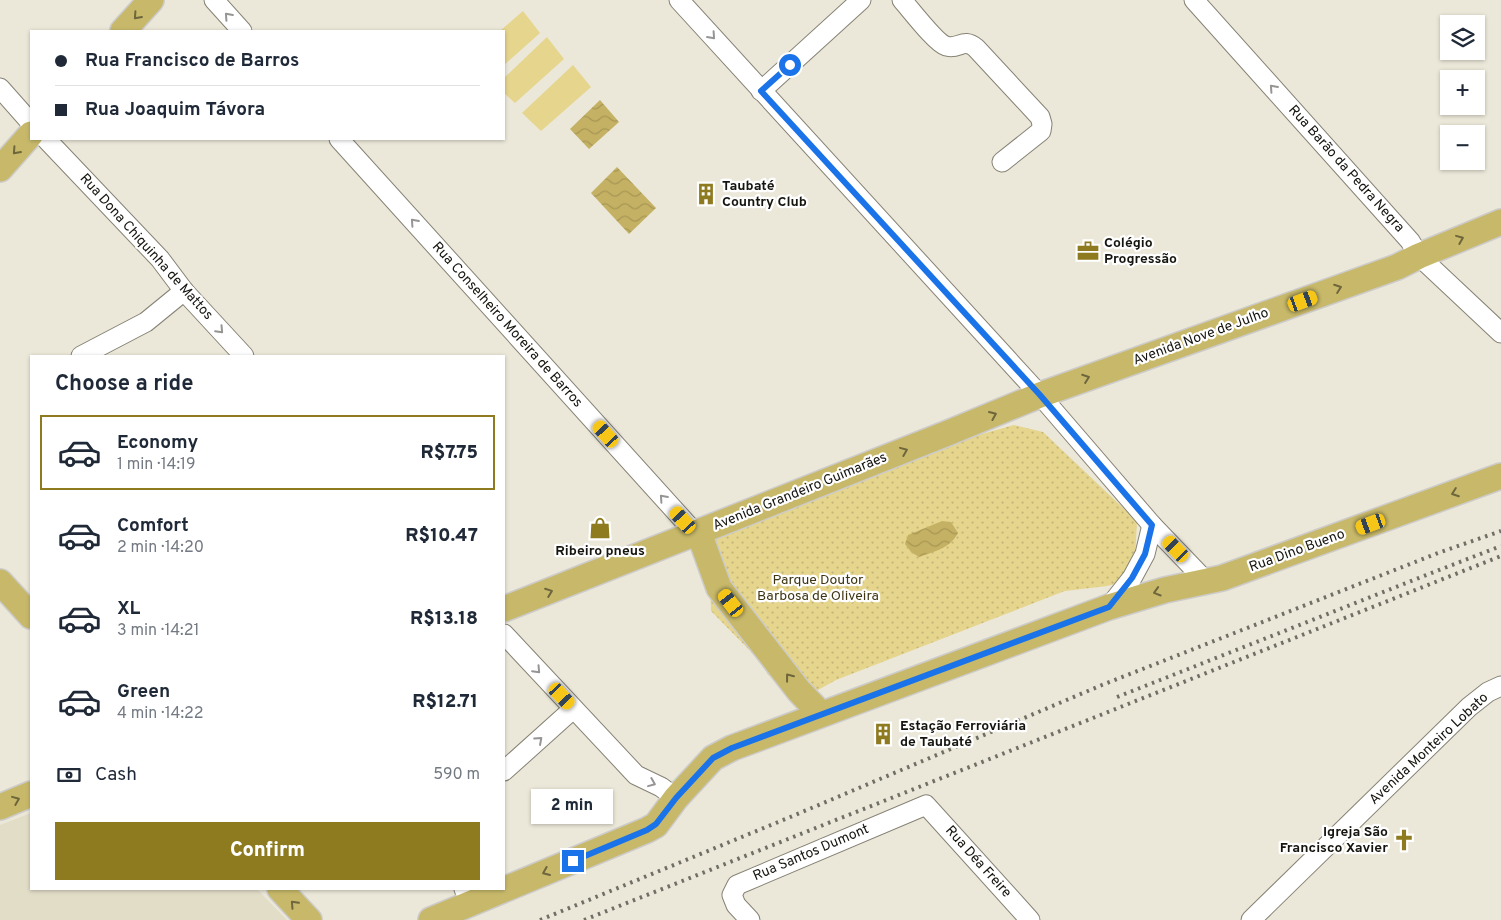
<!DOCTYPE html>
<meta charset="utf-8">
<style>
body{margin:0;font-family:Overpass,sans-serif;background:#f2f2f3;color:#1f2937;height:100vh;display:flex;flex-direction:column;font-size:19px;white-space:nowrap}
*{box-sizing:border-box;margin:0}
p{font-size:16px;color:#747a83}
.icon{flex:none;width:28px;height:28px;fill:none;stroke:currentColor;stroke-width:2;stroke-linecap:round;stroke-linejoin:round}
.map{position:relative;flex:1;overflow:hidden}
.panel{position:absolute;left:30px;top:355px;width:475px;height:535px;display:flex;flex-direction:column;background:#fff;border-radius:0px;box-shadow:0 1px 4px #0004}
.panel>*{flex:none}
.guide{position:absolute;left:30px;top:30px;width:475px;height:110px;border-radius:0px;box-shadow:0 1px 4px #0004;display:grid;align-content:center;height:110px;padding:0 25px;background:#fff}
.tools{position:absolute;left:1440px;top:15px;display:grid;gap:10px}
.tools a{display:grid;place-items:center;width:45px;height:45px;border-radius:0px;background:#fff;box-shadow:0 1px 4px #0004;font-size:25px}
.end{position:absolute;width:22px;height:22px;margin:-11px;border:6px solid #1a73e8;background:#fff;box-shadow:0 0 0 2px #fff}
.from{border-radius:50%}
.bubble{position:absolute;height:35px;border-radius:0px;background:#fff;box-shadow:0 1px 4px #0004;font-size:16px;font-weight:800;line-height:35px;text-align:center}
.car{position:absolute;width:15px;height:30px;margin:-15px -8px;border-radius:6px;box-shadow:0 0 4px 1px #0007;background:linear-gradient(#f5c518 24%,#345 0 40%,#f5c518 0 76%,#345 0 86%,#f5c518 0)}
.guide b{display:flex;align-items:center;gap:18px;height:48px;font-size:19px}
.guide b+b{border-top:1px solid #e0e1e3}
.guide i{width:12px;height:12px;background:#1f2937}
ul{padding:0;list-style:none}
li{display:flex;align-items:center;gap:15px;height:75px;margin:0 10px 8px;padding:0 15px;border:2px solid transparent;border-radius:0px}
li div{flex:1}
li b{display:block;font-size:19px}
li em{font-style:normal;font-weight:800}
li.selected{border-color:#8e7a1f}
li>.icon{width:45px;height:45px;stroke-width:1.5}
h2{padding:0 25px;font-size:22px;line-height:60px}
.pay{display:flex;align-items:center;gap:12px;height:55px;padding:0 25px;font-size:19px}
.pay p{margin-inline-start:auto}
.action{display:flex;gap:10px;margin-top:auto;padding:10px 25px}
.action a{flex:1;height:58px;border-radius:0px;background:#8e7a1f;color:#fff;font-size:20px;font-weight:800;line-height:58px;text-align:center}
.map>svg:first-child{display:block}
.built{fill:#e2ddc7}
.grass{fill:url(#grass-dots)}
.pitch{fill:#e6d58d}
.water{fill:url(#water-waves)}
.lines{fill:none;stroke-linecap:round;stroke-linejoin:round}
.minor-casing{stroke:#868275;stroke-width:21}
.major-casing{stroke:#cccbca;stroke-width:28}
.minor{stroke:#fff;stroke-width:19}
.major{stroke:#c8b96a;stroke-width:25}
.rail{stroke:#706f65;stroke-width:4;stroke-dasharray:2.5 5;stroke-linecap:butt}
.oneway{stroke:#6e663c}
.oneway2{stroke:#969593}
.route{stroke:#1a73e8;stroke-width:6}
.labels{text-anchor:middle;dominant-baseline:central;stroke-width:4.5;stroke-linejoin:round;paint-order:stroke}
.street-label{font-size:14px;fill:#15140f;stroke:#fff}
.poi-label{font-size:14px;font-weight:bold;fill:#15140f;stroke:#fff;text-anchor:start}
.park-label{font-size:14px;fill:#3e3512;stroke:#fff}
</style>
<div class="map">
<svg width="1501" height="920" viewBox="0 0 1501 920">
<defs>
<pattern id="grass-dots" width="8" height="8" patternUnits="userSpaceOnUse" patternTransform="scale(1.25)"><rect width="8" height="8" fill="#e6d58d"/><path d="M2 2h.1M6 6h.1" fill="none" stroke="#c4b678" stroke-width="1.8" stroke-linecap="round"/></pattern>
<pattern id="water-waves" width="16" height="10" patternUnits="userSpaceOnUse" patternTransform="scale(1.25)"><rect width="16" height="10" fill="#c4b163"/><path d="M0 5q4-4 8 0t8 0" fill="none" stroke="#a89755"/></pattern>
</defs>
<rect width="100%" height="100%" fill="#ebe8d9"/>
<path class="built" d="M31,813v76h226l30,31h-287v-95z"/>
<path class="grass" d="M1014,425l29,7 94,89 -2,37 -13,22 -7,4 -8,2 -42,5 -8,3 -221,86 -27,15 -41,-20 -7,-13 -50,-51 -2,-69 3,-12 252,-91z"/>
<g class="pitch">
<path d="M523,11l17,22 -36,32v-34h-4z"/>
<path d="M547,37l17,22 -49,44 -11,-10v-15z"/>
<path d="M573,65l18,22 -50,44 -19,-18z"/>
</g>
<g class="water">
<path d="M600,100l19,22 -30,27 -19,-20z"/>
<path d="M617,167l39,41 -27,26 -38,-41z"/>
<path d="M942,521l9,1 7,11c-9,16 -23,18 -39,24l-8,-5 -6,-8 3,-9z"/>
</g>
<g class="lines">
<g class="minor-casing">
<g id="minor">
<path d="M214,0l28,31"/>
<path d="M679,0l361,395 112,130 47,49"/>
<path d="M902,0c9,10 34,43 44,46 13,4 17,-9 30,2l64,69 2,7 -1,7 -39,31"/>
<path d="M1194,0l216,241 9,15 82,77"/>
<path d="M0,88l31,35"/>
<path d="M761,91l100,-91"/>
<path d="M46,139l114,120 24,32 60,65"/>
<path d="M339,139l357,395"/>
<path d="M81,356l65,-34 38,-31"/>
<path d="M1109,607l23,-29 13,-24 7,-29"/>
<path d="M504,634l132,141 25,12 15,11"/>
<path d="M504,771l69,-62"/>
<path d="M464,889l7,14"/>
<path d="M750,920l-14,-15 -4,-10 5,-10 189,-80 104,115"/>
<path d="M1251,920l218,-213 19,-15 13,-6"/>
</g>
</g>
<g class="major-casing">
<g id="major">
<path d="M123,31l28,-31"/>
<path d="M0,169l31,-35"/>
<path d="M696,534l7,10 16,44 80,103 22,23"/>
<path d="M0,582l31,34"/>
<path d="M504,609l444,-176 92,-38 357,-128 22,-11 82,-34"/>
<path d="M0,807l31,-13"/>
<path d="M280,889l29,31"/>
<path d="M431,920l216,-90 9,-5 20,-27 37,-40 19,-10 377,-141 56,-17 57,-12 279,-102"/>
</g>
</g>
<use href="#minor" class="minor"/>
<use href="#major" class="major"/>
<g class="rail">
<path d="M1117,697l317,-125 67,-26"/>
<path d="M540,920l248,-102 314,-133 336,-132 63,-22"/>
<path d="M584,920l917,-364"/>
</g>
</g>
<defs><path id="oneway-chevron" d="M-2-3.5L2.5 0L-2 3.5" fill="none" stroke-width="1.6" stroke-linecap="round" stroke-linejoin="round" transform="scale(1.25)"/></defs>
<g class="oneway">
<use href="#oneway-chevron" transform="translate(137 16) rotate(132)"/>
<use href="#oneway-chevron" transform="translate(16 151) rotate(132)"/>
<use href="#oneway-chevron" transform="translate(1460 239) rotate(-22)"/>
<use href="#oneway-chevron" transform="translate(1338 288) rotate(-20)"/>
<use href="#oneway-chevron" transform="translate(1086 378) rotate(-20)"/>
<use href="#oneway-chevron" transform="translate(993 415) rotate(-23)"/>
<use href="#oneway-chevron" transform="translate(904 451) rotate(-22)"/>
<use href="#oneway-chevron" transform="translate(1455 493) rotate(160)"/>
<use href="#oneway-chevron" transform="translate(549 592) rotate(-21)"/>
<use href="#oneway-chevron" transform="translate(1157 592) rotate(163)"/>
<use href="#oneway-chevron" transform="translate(789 677) rotate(-128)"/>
<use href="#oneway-chevron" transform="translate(16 800) rotate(-22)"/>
<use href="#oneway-chevron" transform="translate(546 872) rotate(157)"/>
<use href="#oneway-chevron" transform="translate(294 904) rotate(-133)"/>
</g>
<g class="oneway2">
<use href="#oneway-chevron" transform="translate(228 16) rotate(-132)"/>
<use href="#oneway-chevron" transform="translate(712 36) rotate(48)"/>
<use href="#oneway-chevron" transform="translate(1273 88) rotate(-132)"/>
<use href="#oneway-chevron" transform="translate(414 222) rotate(-132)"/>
<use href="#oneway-chevron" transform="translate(220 330) rotate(47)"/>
<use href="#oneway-chevron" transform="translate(663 498) rotate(-132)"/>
<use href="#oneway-chevron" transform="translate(537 670) rotate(47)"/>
<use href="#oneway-chevron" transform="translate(539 740) rotate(-42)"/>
<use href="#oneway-chevron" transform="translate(652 783) rotate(22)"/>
</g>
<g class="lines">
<path class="route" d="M573,861l74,-31 9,-6 20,-26 37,-40 19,-10 377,-141 23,-29 13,-24 7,-29 -112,-130 -279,-304 29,-26"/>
</g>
<defs>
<g id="building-bare" transform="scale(1.725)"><path d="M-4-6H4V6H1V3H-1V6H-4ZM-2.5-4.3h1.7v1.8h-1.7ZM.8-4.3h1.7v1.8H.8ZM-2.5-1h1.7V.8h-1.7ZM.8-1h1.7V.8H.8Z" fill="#8e7a1f" stroke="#fff" stroke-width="2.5" paint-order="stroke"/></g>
<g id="office-bare" transform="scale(1.725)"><path d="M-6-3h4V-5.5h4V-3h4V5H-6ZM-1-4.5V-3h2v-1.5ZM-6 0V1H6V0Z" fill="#8e7a1f" stroke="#fff" stroke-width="2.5" paint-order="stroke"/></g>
<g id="shop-bare" transform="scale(1.725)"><path d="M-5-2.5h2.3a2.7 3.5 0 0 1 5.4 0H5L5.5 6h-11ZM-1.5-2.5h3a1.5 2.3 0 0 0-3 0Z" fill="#8e7a1f" stroke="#fff" stroke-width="2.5" paint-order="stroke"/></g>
<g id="church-bare" transform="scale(1.725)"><path d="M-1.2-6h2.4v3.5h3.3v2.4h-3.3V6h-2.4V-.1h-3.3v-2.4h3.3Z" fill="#8e7a1f" stroke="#fff" stroke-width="2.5" paint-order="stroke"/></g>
</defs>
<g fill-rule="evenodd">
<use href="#building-bare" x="706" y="194"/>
<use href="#office-bare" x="1088" y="251"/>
<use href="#shop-bare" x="600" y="528"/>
<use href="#building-bare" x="883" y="734"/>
<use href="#church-bare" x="1404" y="840"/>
</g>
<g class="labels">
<g class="street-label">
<text transform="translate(1346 169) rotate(48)">Rua Barão da Pedra Negra</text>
<text transform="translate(146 247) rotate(48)">Rua Dona Chiquinha de Mattos</text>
<text transform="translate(507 325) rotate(48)">Rua Conselheiro Moreira de Barros</text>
<text transform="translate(1201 337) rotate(-20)">Avenida Nove de Julho</text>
<text transform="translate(800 492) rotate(-22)">Avenida Grandeiro Guimarães</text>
<text transform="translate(1297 551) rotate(-20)">Rua Dino Bueno</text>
<text transform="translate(1429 749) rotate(-43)">Avenida Monteiro Lobato</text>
<text transform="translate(811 853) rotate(-23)">Rua Santos Dumont</text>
<text transform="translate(978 862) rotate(48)">Rua Déa Freire</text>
</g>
<g class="poi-label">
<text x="722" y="186">Taubaté<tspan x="722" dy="16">Country Club</tspan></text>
<text x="1104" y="243">Colégio<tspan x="1104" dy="16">Progressão</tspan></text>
<text x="600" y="551" text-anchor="middle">Ribeiro pneus</text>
<text x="900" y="726">Estação Ferroviária<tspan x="900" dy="16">de Taubaté</tspan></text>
<text x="1388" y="832" text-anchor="end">Igreja São<tspan x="1388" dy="16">Francisco Xavier</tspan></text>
</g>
<g class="park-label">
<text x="818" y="580">Parque Doutor<tspan x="818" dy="16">Barbosa de Oliveira</tspan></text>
</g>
</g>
</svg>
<div class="tools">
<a><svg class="icon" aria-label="layers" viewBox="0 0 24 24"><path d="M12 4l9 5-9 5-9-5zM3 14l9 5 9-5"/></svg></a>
<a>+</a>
<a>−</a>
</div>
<i class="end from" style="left:790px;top:65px"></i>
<i class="end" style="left:573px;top:861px"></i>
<div class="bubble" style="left:531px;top:789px;width:82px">2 min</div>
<i class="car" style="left:1303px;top:301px;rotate:70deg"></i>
<i class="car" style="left:606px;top:434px;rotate:318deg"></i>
<i class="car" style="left:683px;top:520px;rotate:318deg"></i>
<i class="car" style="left:1371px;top:524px;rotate:250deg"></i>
<i class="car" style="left:1176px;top:549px;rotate:316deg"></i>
<i class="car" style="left:731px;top:603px;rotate:322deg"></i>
<i class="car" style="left:562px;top:696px;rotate:137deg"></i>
<div class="guide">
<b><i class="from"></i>Rua Francisco de Barros</b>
<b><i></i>Rua Joaquim Távora</b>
</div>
<section class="panel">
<h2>Choose a ride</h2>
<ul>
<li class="selected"><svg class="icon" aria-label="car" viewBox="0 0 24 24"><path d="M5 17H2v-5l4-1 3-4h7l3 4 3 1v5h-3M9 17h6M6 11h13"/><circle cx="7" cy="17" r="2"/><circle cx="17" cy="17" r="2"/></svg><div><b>Economy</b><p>1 min · 14:19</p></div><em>R$7.75</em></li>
<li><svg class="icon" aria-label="car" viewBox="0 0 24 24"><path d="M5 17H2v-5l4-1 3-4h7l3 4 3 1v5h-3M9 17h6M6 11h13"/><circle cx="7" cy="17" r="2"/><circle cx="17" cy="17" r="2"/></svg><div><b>Comfort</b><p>2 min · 14:20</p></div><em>R$10.47</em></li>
<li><svg class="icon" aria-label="car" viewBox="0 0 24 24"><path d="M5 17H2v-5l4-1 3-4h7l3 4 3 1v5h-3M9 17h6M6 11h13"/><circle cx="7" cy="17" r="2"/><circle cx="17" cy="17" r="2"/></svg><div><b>XL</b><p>3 min · 14:21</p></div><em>R$13.18</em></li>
<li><svg class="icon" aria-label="car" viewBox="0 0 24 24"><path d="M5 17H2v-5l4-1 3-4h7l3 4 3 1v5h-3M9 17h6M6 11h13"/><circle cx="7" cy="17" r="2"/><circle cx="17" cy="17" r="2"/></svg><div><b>Green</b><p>4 min · 14:22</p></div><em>R$12.71</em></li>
</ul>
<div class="pay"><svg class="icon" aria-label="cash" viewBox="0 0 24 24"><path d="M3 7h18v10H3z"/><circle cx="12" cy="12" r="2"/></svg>Cash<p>590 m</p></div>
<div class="action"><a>Confirm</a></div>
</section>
</div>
